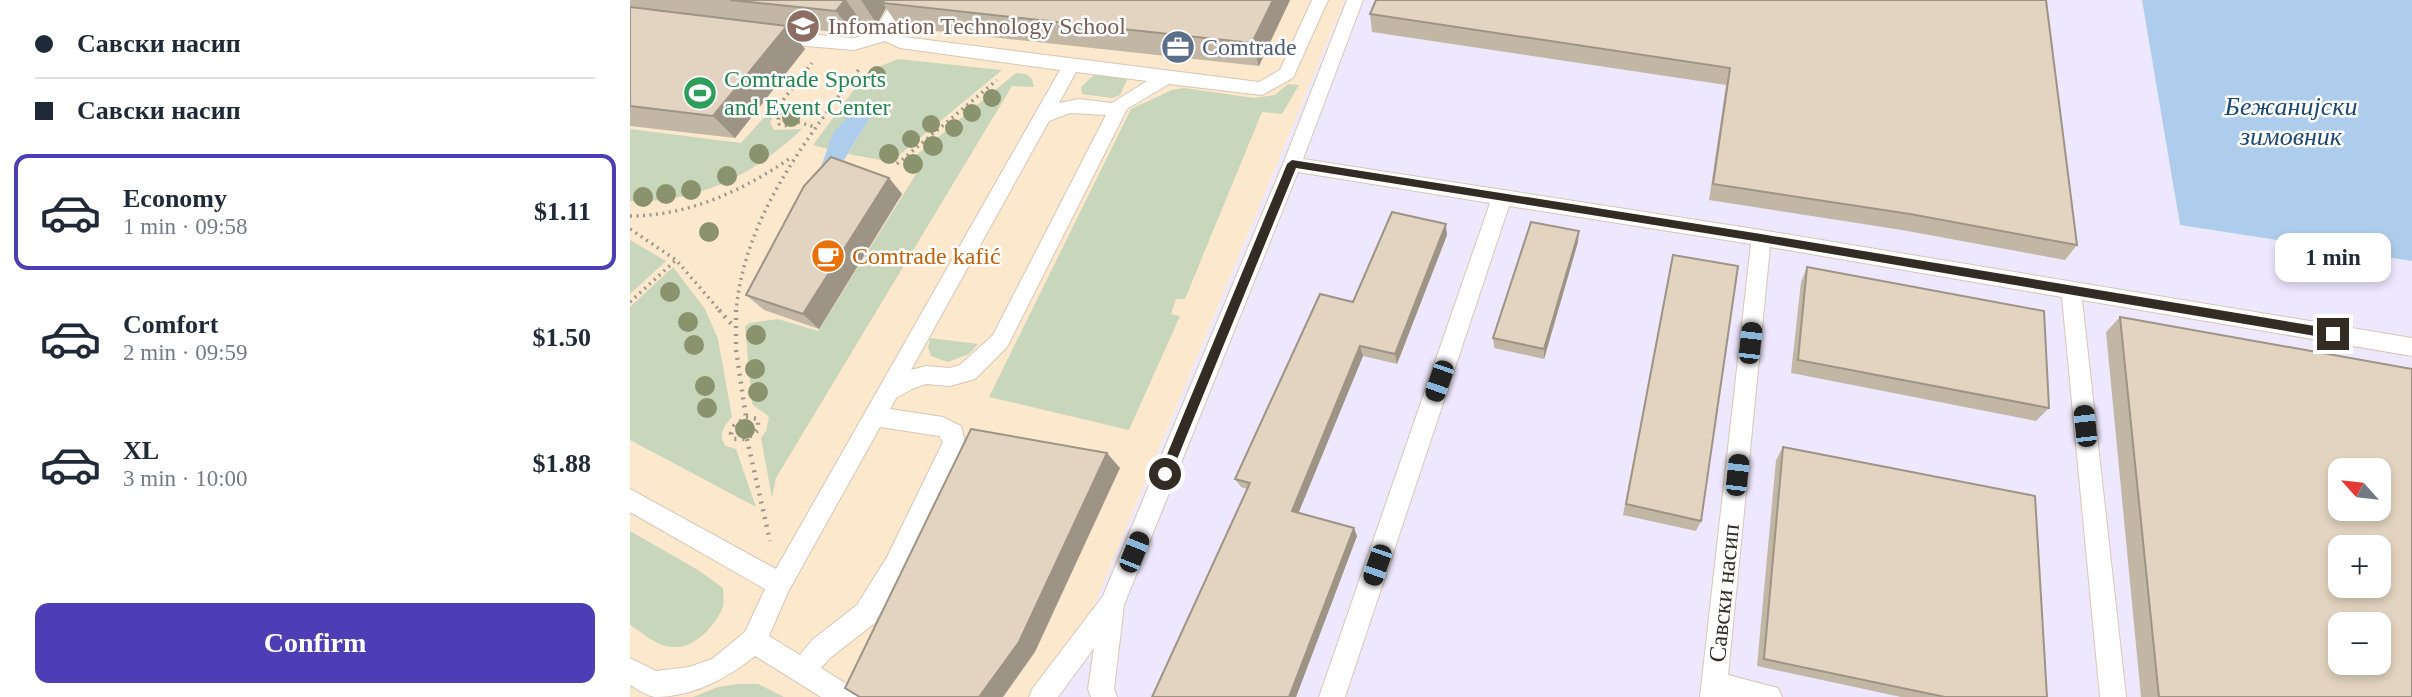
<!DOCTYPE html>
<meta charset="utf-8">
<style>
body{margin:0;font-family:Georgia,serif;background:#f6f6f7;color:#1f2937;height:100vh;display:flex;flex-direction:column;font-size:26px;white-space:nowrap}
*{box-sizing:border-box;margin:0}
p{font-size:23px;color:#747a83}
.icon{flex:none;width:38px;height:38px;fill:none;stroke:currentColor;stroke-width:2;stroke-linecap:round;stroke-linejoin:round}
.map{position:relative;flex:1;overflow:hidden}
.drawer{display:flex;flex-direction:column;background:#fff;width:630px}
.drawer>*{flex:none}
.top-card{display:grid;align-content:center;height:154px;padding:0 35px;background:#fff}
.needle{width:46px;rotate:297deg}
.tools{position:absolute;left:1698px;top:458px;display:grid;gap:14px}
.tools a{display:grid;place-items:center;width:63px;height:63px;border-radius:14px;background:#fff;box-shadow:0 4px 10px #0003;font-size:35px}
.end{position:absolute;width:32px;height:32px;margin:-16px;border:9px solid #322c25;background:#fff;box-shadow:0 0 0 4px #fff}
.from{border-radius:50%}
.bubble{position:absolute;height:49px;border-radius:14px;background:#fff;box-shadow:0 4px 10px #0003;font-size:23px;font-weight:700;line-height:49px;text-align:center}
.car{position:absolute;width:21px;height:42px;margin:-21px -10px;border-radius:9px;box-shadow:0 0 5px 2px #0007;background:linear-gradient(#222 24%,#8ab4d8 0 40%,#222 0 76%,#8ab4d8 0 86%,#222 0)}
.top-card b{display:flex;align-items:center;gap:24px;height:66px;font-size:26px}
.top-card b+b{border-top:2px solid #e0e1e3}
.top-card i{width:18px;height:18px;background:#1f2937}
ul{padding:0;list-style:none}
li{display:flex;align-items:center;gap:21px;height:116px;margin:0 14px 10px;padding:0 21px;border:4px solid transparent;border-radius:14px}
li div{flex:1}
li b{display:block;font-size:26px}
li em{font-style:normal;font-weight:700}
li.active{border-color:#4e3eb5}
li>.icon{width:63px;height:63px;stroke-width:1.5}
.button{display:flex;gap:14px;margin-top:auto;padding:14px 35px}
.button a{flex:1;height:80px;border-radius:14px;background:#4e3eb5;color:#fff;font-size:28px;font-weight:700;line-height:80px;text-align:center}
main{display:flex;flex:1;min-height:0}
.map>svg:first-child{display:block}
.built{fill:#fce8cd}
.industrial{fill:#ede8fe;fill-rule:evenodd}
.green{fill:#c8d6bb}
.water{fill:#aeccec}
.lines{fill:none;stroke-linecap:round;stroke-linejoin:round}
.lane-casing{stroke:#d6c7b4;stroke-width:2}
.path-far1{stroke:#9f978d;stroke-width:3.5;stroke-dasharray:2 4.5;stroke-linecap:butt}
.path{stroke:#9f978d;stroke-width:4.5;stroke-dasharray:2 6;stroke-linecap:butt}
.lane{fill:#fff;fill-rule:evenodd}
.tree{fill:#8a936e}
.wall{fill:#c2b6a5}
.shaded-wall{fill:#9e9486}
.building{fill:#e2d4c0;stroke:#9e9486;stroke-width:2;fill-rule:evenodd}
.route{fill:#322c25}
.labels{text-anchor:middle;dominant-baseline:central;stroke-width:5;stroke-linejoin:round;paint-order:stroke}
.education-label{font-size:24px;fill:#785e54;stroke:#fff;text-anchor:start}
.service-label{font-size:24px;fill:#4e5e75;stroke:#fff;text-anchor:start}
.leisure-label{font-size:24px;fill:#27864d;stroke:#fff;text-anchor:start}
.food-label{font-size:24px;fill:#c56008;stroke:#fff;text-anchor:start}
.street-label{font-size:24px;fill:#322c25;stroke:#fff}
.water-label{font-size:26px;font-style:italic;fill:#1d4872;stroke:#fff}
</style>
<main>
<section class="drawer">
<div class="top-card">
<b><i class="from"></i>Савски насип</b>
<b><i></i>Савски насип</b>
</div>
<ul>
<li class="active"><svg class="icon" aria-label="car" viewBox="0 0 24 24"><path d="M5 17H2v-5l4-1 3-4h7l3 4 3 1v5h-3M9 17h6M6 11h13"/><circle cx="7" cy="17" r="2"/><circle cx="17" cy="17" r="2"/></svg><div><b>Economy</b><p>1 min · 09:58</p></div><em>$1.11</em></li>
<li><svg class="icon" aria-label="car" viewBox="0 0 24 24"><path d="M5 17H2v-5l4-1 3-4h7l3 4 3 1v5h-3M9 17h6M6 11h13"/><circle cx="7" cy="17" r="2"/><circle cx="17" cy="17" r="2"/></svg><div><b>Comfort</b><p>2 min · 09:59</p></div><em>$1.50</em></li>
<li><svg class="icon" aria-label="car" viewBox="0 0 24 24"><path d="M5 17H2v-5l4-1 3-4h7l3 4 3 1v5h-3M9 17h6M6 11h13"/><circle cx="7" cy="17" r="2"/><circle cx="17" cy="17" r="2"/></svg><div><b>XL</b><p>3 min · 10:00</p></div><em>$1.88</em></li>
</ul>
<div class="button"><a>Confirm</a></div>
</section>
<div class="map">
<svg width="1782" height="697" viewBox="0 0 1782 697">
<rect width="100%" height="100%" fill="#fef4e8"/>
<path class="built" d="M0,0h715l-284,687 -7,10h-424z"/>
<path class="industrial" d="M715,0h797l38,225 232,36v436h-1358l7,-10zM1710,471h38v38h-38zM1710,548h38v38h-38zM1710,625h38v38h-38z"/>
<g class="green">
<path d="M268,59l104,11 -111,92 -43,-8 23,-38 -38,17 -5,16 -15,-4 52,-70 11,-7z"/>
<path d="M479,72l18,8 -7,15 -8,3 -30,-4 -1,-7 13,-12z"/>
<path d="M386,73l10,1 6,5 2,8 -22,-1 -236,392 -4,20 -11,-60 5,-7 3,-13c-5,-8 -13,-8 -17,-15l-7,-76 4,-4 29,-4 40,12 100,-160 -15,-5z"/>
<path d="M658,84l11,1 -17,29 -20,-2 -77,187h-9l-5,15 9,2 -51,114 -140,-33 142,-288 41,-19 12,-2 70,10 21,-3z"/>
<path d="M138,113l6,1 -4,9 4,7 28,-1c-48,46 -104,74 -172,72v-72l111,14z"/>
<path d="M0,240l36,21 -36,33z"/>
<path d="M43,267l32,42 13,30 14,78c-8,9 -15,19 -6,29l10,3 20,58 -126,-67v-133z"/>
<path d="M300,338l48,6 -9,10 -21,8 -17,-6 -3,-9z"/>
<path d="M0,531l68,39 25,18c0,7 2,15 -1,21 -7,17 -28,40 -49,38 -17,-1 -29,-13 -43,-22z"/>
<path d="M107,684h21l26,13h-91l25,-10z"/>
</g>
<g class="water">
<path d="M1512,0h270v261l-232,-36z"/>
<path d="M232,102l9,14 -29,47 -21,4 12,-34z"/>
</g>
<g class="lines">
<g class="lane-casing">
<g id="lane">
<path d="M264,0h17l-15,22v10l8,5 355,45 21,-12 32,-70h16l-35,78 -31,17 -93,-11 -42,25 -120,238 -32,32 -25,7 -24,-2 -14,5 -16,9 -6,11 53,8 18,9 4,16 -62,131 -28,50 -45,35 -9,10 32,20 4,9h-36l-66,-41c-27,22 -63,41 -100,41 -8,-1 -18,-8 -25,-12v-27l26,13 33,-4 23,-8 33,-27 20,-43 -135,-77v-23l146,80 284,-499 -160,-22 -15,-7 -31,9 -83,-7 -8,-6 8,-6 83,7 25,-7 1,-10zM446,72l71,9 -35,22 -33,-4 -20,4zM440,113l36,2 -113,220 -33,30 -10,3 -24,-2 -15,4 138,-249zM250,427l59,9 4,6 -56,115 -30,48 -45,35 -12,15 -31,-19 19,-44z"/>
<path d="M717,0h16l-60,159 458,71 651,108v18l-330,-56 44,397h-26l-38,-400 -292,-50 -42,428 50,13 4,9h-82l51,-453 -242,-38 -164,491h-26l171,-494 -192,-31 -174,433 -10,84 3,8h-26l-3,-8 6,-41 -36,49h-29l4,-9 70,-92 180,-432z"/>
</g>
</g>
<g class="path-far1">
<path d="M167,110l5,5c-6,8 -13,13 -23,9l-1,-5 8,-7z"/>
<path d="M152,114l-6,-5 36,-46"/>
<path d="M168,122l17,5"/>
<path d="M267,164l100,-84"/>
<path d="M0,216c59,0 114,-26 162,-59"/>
<path d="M0,229l46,31 45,52"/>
<path d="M0,302l46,-42"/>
<path d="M106,312c8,-94 69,-171 124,-244"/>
</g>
<g class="path">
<path d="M89,310l16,18"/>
<path d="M106,310v40l10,67"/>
<path d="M116,417l12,2v11l-11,9h-13l-3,-5 3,-8z"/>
<path d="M117,439l23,102"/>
</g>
<use href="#lane" class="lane"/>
</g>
<g class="tree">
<circle cx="247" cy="75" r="9"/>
<circle cx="362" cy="98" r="9"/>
<circle cx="342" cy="113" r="9"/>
<circle cx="161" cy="118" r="9"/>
<circle cx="301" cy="124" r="9"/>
<circle cx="324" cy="128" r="9"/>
<circle cx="281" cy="139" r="9"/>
<circle cx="303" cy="146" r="10"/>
<circle cx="129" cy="154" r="10"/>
<circle cx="259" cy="154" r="10"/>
<circle cx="283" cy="164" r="10"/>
<circle cx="97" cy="176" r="10"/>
<circle cx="61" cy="190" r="10"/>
<circle cx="36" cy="194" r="10"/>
<circle cx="13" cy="197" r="10"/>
<circle cx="79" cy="232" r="10"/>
<circle cx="40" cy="292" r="10"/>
<circle cx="58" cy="322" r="10"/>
<circle cx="126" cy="335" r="10"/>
<circle cx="64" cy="345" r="10"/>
<circle cx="125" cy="369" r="10"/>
<circle cx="75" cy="386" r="10"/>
<circle cx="128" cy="392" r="10"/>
<circle cx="77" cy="408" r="10"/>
<circle cx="115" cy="429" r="10"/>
</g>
<g class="wall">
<path d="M0,0h660l-31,66 -360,-39 -13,-19 -9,16 -15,-1 -8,11 -66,-7 17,22 -70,89 -105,-12z"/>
<path d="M1416,0l31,245 -12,15 -163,-30 -193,-30 17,-115 -354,-53 -2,-18z"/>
<path d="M259,178l13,16 -83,135 -55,-19 -18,-15z"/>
<path d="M817,235l-50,129 -34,-8 -65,157 56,15 3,8 -61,161h-144l95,-208 -6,-2 -6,-8 118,-177z"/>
<path d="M948,242l-34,117 -50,-11 -1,-10z"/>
<path d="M1177,267l242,141 -13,13 -245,-48 10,-91z"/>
<path d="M1040,270l31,251 -5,10 -73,-16z"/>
<path d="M1490,317l292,380h-271l-35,-365z"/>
<path d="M1153,447l264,250h-146l-144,-31 19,-206z"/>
</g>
<g class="shaded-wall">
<path d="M215,0h1l16,23 -8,11 -18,-23z"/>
<path d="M231,0h30l-8,3 3,5 -9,16z"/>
<path d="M643,0h17l-31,66 -7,-23z"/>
<path d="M157,26l18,23 -70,89 -22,-22z"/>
<path d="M259,178l13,16 -83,135 -16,-15z"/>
<path d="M816,224l1,11 -50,129 -2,-10z"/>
<path d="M949,231l-1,11 -34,117v-10z"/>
<path d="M730,346l3,10 -67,163 -4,-8z"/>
<path d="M477,453l13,15 -85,184 -32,45h-24z"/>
<path d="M724,528l3,8 -61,161h-7z"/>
</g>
<g class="building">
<path d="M100,0h115l-9,11z"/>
<path d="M254,0h389l-21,43 -369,-40z"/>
<path d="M746,0h670l31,245 -167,-31 -197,-30 17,-116 -360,-54z"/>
<path d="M0,7l157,19 -74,90 -83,-10z"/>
<path d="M201,157l58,21 -86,136 -57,-19 58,-109z"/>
<path d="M762,212l54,12 -51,130 -35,-8 -68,165 62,17 -65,169h-137l98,-214 -15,-4 85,-185 33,8z"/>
<path d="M901,222l48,9 -35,118 -51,-11z"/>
<path d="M1043,255l65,11 -37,255 -75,-17z"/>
<path d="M1177,267l237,44 5,97 -251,-48z"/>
<path d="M1490,317l292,52v328h-253zM1710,471h38v38h-38zM1710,548h38v38h-38zM1710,625h38v38h-38z"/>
<path d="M341,429l136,24 -88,189 -40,55h-119l-15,-9z"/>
<path d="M1153,447l252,49 12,201h-102l-181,-38z"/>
</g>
<path class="route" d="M662,160l469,74 572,95 6,5 -6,5 -572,-97 -465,-74 -125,306 -6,6 -4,-2 -2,-4 128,-310z"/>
<defs>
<g id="school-disc" transform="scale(1.75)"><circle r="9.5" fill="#8d6e63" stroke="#fff"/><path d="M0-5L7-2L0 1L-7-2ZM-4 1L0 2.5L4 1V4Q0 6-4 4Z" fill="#fff"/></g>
<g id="office-disc" transform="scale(1.75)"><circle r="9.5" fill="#5c6f8a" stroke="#fff"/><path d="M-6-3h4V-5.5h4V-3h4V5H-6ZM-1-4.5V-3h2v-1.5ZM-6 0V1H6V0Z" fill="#fff"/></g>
<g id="stadium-disc" transform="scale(1.75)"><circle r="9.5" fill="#2e9e5b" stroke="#fff"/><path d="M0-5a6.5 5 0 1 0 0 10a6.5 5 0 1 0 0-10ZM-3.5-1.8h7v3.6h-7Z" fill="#fff"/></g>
<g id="cafe-disc" transform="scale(1.75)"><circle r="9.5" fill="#e8710a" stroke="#fff"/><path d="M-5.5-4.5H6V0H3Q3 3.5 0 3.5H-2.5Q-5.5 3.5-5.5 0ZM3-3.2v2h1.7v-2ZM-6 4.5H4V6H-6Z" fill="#fff"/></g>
</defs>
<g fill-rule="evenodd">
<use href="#school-disc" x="173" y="26"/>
<use href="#office-disc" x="548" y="47"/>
<use href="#stadium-disc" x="70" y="93"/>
<use href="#cafe-disc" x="198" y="256"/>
</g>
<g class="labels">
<g class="education-label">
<text x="198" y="26">Infomation Technology School</text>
</g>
<g class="service-label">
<text x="572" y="47">Comtrade</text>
</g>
<g class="leisure-label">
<text x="94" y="79">Comtrade Sports<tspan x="94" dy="28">and Event Center</tspan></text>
</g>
<g class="food-label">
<text x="222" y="256">Comtrade kafić</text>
</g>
<g class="street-label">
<text transform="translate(1094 593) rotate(-84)">Савски насип</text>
</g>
<g class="water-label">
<text x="1661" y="106">Бежанијски<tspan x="1661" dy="30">зимовник</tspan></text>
</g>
</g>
</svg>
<div class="tools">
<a><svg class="needle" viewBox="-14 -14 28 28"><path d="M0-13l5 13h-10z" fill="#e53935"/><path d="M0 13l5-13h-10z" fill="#747a83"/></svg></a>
<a>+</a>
<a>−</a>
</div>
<i class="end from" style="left:535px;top:474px"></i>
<i class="end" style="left:1703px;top:334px"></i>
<div class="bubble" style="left:1645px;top:233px;width:116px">1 min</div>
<i class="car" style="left:1120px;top:343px;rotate:6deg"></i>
<i class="car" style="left:809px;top:381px;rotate:199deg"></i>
<i class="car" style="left:1455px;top:426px;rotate:354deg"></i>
<i class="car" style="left:1107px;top:475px;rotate:6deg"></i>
<i class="car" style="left:504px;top:552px;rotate:22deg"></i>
<i class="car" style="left:747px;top:565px;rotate:199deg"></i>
</div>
</main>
